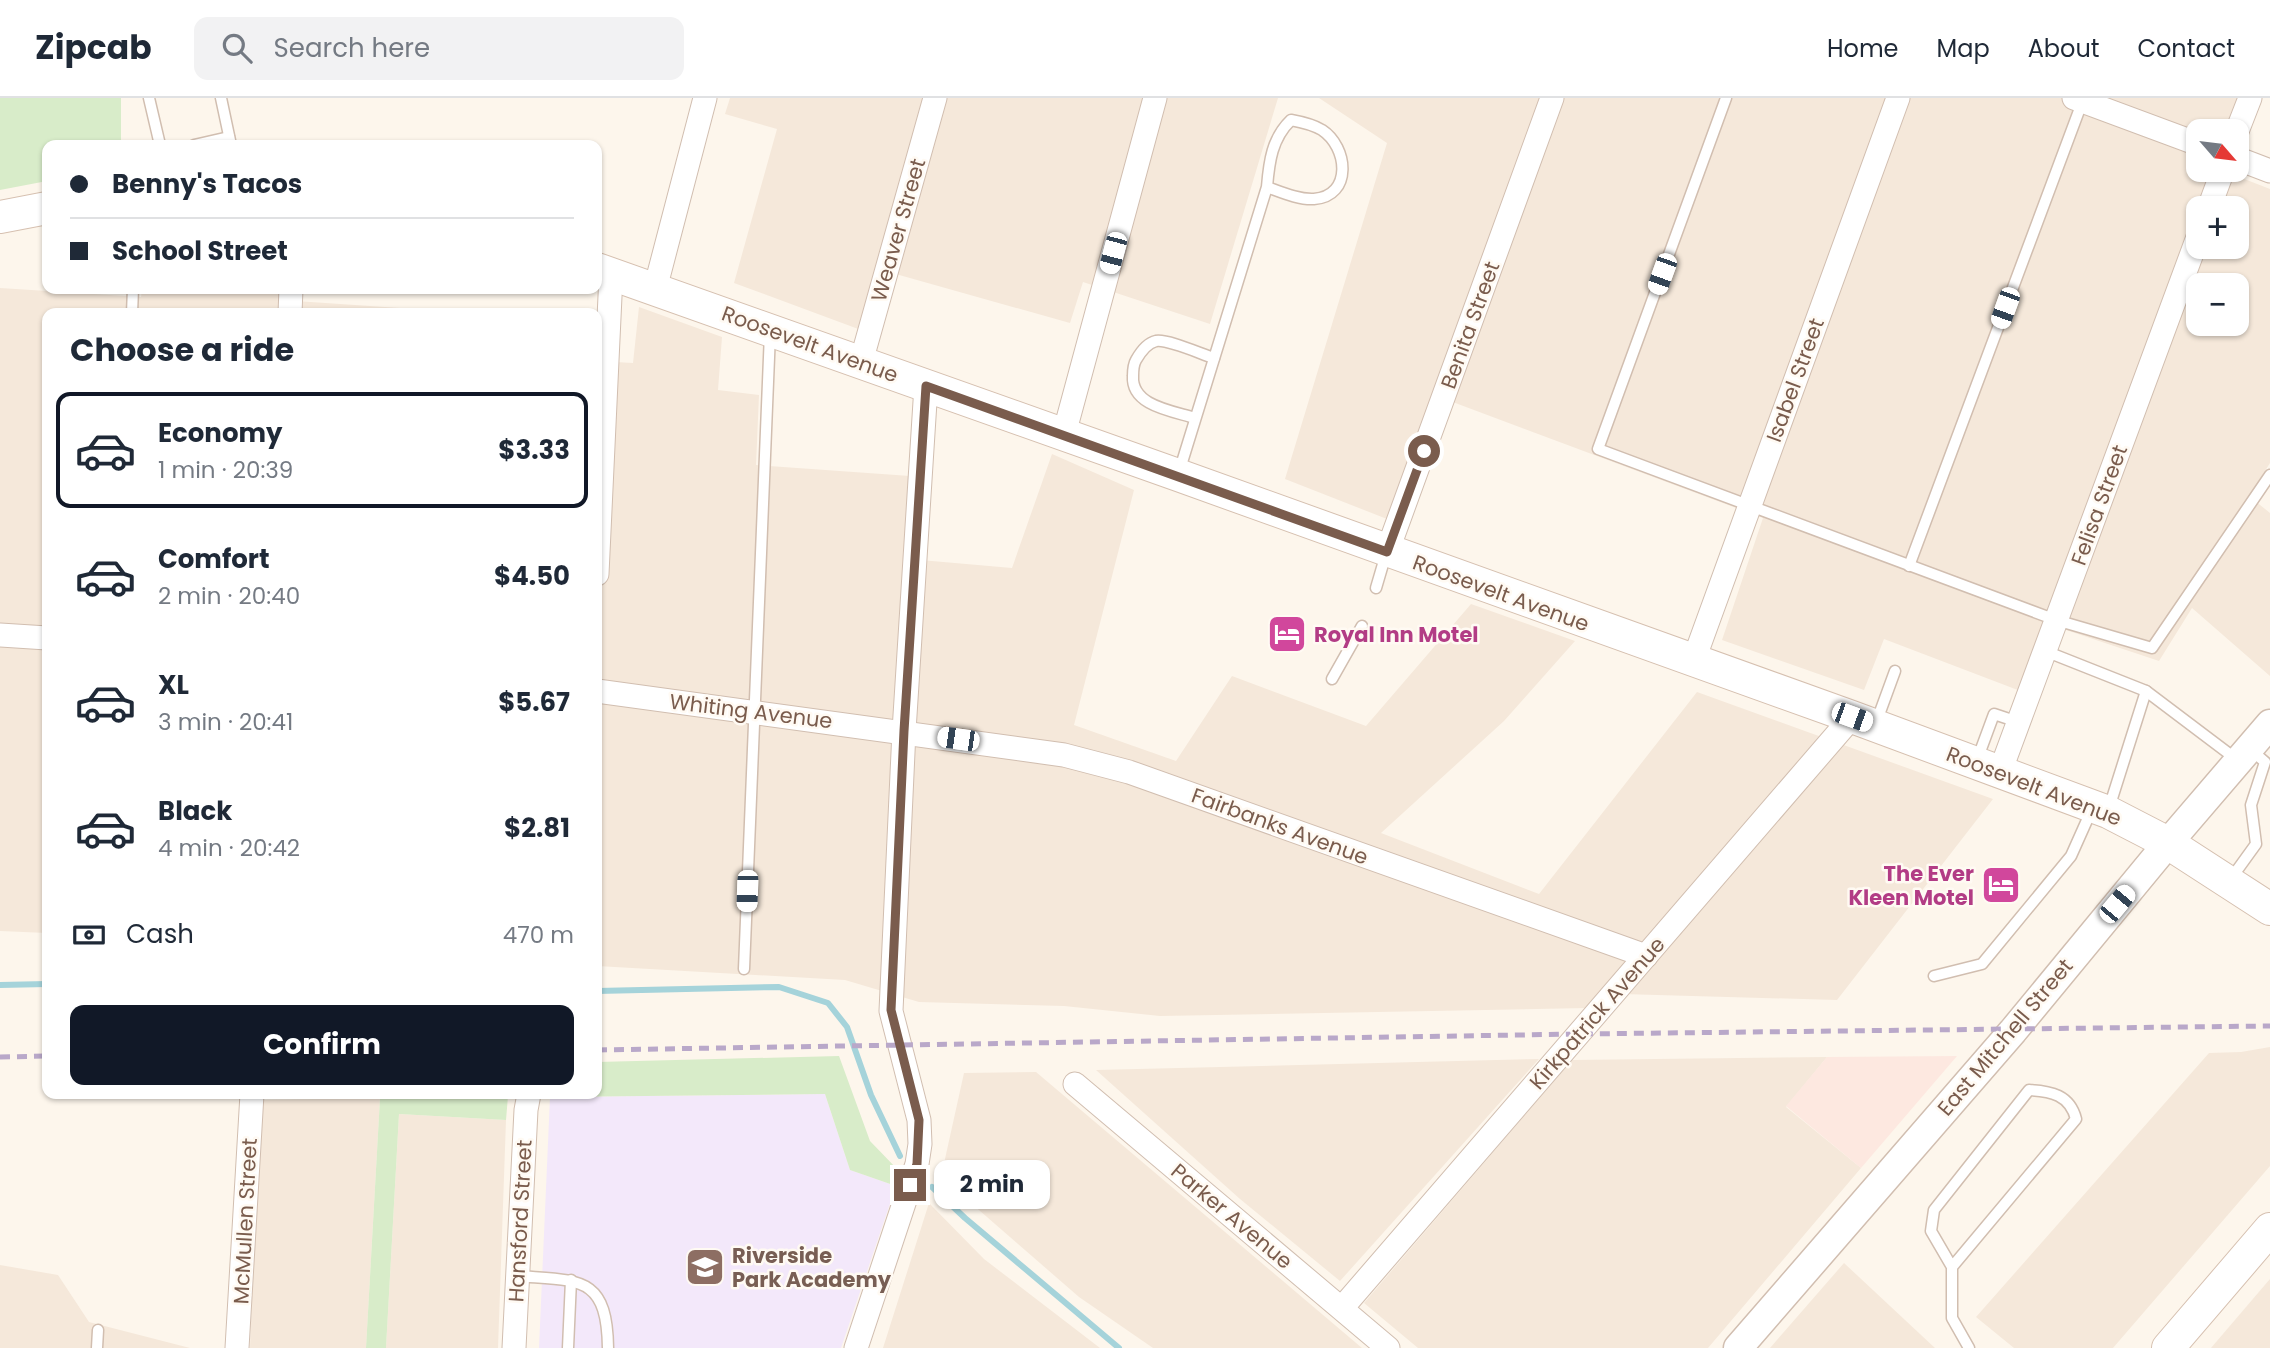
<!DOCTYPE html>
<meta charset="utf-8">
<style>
body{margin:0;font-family:Poppins,sans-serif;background:#f2f2f3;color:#1f2937;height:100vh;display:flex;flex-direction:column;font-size:26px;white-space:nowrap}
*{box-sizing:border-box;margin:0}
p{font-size:23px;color:#747a83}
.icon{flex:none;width:38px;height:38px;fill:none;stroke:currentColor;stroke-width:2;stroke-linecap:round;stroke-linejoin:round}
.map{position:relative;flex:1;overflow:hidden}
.side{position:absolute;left:42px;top:210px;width:560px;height:791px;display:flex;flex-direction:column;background:#fff;border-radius:14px;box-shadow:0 2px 5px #0004}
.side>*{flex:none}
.guide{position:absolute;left:42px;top:42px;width:560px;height:154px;border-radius:14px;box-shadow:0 2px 5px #0004;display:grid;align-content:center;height:154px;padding:0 28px;background:#fff}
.needle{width:46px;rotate:118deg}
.tools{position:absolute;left:2186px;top:21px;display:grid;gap:14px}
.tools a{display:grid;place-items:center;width:63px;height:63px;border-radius:14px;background:#fff;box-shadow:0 2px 5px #0004;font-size:35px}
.end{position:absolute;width:32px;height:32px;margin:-16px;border:9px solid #7a5c4d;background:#fff;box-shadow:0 0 0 4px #fff}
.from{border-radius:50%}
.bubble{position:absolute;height:49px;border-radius:14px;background:#fff;box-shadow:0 2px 5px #0004;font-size:23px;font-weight:700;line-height:49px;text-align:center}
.car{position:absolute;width:21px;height:42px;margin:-21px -10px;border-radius:9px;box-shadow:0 0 5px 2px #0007;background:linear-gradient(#fff 24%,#345 0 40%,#fff 0 76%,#345 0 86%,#fff 0)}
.guide b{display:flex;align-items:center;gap:24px;height:66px;font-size:26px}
.guide b+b{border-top:2px solid #e0e1e3}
.guide i{width:18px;height:18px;background:#1f2937}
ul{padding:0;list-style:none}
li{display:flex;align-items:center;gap:21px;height:116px;margin:0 14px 10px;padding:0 14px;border:4px solid transparent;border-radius:14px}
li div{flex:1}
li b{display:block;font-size:26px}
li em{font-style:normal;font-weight:700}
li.active{border-color:#111827}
li>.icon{width:63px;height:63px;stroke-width:1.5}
h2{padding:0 28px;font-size:32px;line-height:84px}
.pay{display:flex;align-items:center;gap:18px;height:77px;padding:0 28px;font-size:26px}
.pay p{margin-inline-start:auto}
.button{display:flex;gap:14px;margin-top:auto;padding:14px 28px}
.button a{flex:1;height:80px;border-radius:14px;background:#111827;color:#fff;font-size:28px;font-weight:700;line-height:80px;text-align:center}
header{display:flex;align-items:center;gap:42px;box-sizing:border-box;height:98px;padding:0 35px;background:#fff;border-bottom:2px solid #e0e1e3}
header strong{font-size:33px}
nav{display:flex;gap:38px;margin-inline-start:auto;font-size:24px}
.search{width:490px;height:63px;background:#f2f2f3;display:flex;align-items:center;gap:18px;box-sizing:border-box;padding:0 24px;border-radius:14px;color:#747a83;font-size:26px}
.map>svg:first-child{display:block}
.residential{fill:#f5e8da;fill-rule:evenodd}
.commercial{fill:#fde8e0}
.education{fill:#f3e8fa}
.green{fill:#d8ecc9}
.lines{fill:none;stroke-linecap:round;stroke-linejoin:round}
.stream{stroke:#a5d3da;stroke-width:6}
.service-casing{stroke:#d1beb0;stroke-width:13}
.minor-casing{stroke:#d1beb0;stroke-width:25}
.tertiary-casing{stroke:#d1beb0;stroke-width:31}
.secondary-casing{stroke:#d6c0b0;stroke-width:34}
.service{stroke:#fff;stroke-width:10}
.minor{stroke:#fff;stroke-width:23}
.tertiary{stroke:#fff;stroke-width:28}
.secondary{stroke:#fff;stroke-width:32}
.rail{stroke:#b9a8c9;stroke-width:5;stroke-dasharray:10 7;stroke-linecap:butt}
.route{stroke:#7a5c4d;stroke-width:9}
.labels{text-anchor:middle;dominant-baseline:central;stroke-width:5;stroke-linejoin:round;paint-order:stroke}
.street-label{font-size:21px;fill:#7a5c4d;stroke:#fffaf3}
.hotel-label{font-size:21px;font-weight:bold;fill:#b23c85;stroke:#fffaf3;text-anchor:start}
.education-label{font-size:21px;font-weight:bold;fill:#785e54;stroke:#fffaf3;text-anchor:start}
</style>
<header>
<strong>Zipcab</strong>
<div class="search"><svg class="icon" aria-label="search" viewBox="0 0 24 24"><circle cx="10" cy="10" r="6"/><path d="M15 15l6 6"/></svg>Search here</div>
<nav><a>Home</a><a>Map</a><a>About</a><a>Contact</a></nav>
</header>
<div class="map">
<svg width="2270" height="1250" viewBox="0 0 2270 1250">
<rect width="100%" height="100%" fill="#fdf6ec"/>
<g class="residential">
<path d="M730,0h548l-68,226 -127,-42 -13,41 -192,-54 -17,61 -127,-47 43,-154 -52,-15z"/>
<path d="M1319,0h919l-12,33h-28v39h23l49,19v274l-21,33 21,17v163l-78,-68 -33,53 -111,-37 -25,68 -139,-53 -20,51 -142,-50 41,-122 -329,-123 -47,124 -102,-40 102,-336zM2198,110h38v39h-38zM2198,187h38v39h-38z"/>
<path d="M0,190l141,9 1,-8h139v11l163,11v2h-397v620l-47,-2z"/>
<path d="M639,209l83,30 -4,53 41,5 -3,70 154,11 -1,83 103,9 40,-114 82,36 -60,235 102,36 56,-85 134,50 105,-122 104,37 -71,80 -123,112 158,61 158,-202 296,107 -156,201 -215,-6 -35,14 -427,8 -96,-10 -145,-4 -74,-22 -248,-14v-605l36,2z"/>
<path d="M2270,949v119l-157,182h-99l-38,-31 233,-264 32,-1z"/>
<path d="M1827,959l-41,50 75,61 -153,180h-290l-54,-45 208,-243z"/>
<path d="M1539,961l-199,222 -100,-82 -144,-129z"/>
<path d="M1036,974l326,276h-209l-74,-51 -138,-120 23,-104z"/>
<path d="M380,1000l-14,250h-116l9,-248z"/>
<path d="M399,1016l107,6 -8,228h-112z"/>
<path d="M929,1105l55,56 116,89h-217z"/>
<path d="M1844,1165l91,85h-165z"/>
<path d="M0,1167l58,10 31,47 101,26h-190z"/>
<path d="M2270,1181v69h-59z"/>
</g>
<path class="commercial" d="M1957,958l-96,112 -75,-62 41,-49z"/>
<path class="education" d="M825,996l25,76 46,16 -55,162h-302l11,-251z"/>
<g class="green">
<path d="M0,0h121v47h-74v36l-47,9z"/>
<path d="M839,958l31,85 29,30 -3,15 -46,-16 -25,-76 -275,3 1,-3h46v-32z"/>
<path d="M508,998l-2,24 -107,-6 -13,234h-20l14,-250z"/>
</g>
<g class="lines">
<g class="stream">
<path d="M0,887l47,-1"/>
<path d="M597,893l182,-4 49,16 19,24 24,68 29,61"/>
<path d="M932,1089l33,31 154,130"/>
</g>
<g class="service-casing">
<g id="service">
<path d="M149,0l11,47"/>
<path d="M221,0l10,47"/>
<path d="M1726,0l-128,351 458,171 96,28 118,-173"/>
<path d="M194,47l35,-8"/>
<path d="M132,215l1,-24"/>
<path d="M1195,320c-22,-7 -64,-12 -62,-42 0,-6 0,-11 3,-16 4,-7 11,-17 20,-19 12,-2 45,13 58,17"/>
<path d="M1179,374l88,-285c2,-25 5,-49 24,-67 11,2 21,4 31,10 26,17 31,66 -8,69 -15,1 -33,-7 -47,-12"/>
<path d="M1909,468l174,-466"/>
<path d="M1376,490l10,-34"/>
<path d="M2045,553l101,40 90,68"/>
<path d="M1332,581l30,-53"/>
<path d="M1876,625l19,-52"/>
<path d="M1977,662l17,-46 24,8"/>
<path d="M2109,710l37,-117"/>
<path d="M2230,782l26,-36 -5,-39 14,-43 -15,-13"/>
<path d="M744,871l26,-636"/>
<path d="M1934,878l48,-12 89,-108 21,-47"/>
<path d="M1952,1169l124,-148c-6,-24 -25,-28 -47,-29l-95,120 -3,21 21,36v51l17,30"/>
<path d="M518,1178c61,5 89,-1 90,72"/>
<path d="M97,1250l1,-18"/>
<path d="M568,1250l3,-68"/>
</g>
</g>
<g class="minor-casing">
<g id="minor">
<path d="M2074,0l124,46"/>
<path d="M2236,36l14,-36"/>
<path d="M2236,60l34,13"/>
<path d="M2209,110l14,-38"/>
<path d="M655,191l50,-191"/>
<path d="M290,215l1,-24"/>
<path d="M861,264l74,-264"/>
<path d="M1064,336l91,-336"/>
<path d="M1387,454l165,-454"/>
<path d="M597,476l14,-299"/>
<path d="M0,537l47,3"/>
<path d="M1693,564l205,-564"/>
<path d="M597,593l467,64 65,17 517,184"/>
<path d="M2000,674l198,-535"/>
<path d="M1075,986l313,264"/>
<path d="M1342,1210l510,-591"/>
<path d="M237,1250l15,-254"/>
<path d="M514,1250l12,-238 3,-16"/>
<path d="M856,1250l61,-184 3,-20 -1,-24 -28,-109 13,-280 22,-345"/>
</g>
</g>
<g class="tertiary-casing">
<path id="tertiary" d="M1738,1250l275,-317 155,-188 102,-119"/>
</g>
<g class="secondary-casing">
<g id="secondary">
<path d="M0,119l47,-9"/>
<path d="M597,171l581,206 674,242 256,95 60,31 102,66"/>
<path d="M2168,1250l102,-119"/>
</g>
</g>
<use href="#service" class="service"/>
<use href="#minor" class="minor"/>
<use href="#tertiary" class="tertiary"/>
<use href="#secondary" class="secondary"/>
<g class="rail">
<path d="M597,952l982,-16 691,-8"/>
<path d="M0,959l47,-1"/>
</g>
</g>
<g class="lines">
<path class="route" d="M910,1087l7,-21 2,-44 -28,-110 13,-279 22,-345 461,166 37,-101"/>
</g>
<defs>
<g id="hotel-square" transform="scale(2.0125)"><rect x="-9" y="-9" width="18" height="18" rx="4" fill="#d1479c" stroke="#fffaf3"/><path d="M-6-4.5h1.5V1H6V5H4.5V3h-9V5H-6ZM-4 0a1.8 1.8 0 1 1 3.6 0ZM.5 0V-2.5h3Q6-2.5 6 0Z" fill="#fff"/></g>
<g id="school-square" transform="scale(2.0125)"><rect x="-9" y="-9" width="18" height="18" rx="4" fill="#8d6e63" stroke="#fffaf3"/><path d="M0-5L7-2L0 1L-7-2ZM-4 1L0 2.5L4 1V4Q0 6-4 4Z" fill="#fff"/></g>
</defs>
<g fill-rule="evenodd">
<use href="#hotel-square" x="1287" y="536"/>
<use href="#hotel-square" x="2001" y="787"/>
<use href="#school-square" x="705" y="1169"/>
</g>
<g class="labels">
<g class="street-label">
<text transform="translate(898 132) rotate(-74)">Weaver Street</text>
<text transform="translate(1470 227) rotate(-70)">Benita Street</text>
<text transform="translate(810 246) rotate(20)">Roosevelt Avenue</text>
<text transform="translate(1795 282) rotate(-70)">Isabel Street</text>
<text transform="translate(2099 407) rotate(-70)">Felisa Street</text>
<text transform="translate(1501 495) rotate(20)">Roosevelt Avenue</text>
<text transform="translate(751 613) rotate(7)">Whiting Avenue</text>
<text transform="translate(2034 688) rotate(21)">Roosevelt Avenue</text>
<text transform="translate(1280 728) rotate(20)">Fairbanks Avenue</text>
<text transform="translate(1597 915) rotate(-49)">Kirkpatrick Avenue</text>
<text transform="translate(2005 939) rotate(-50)">East Mitchell Street</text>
<text transform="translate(1232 1118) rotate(40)">Parker Avenue</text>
<text transform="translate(245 1123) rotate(-87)">McMullen Street</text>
<text transform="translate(520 1123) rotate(-87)">Hansford Street</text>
</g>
<g class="hotel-label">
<text x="1314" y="536">Royal Inn Motel</text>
<text x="1974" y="775" text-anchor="end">The Ever<tspan x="1974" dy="24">Kleen Motel</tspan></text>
</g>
<g class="education-label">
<text x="732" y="1157">Riverside<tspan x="732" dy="24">Park Academy</tspan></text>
</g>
</g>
</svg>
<div class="tools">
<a><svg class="needle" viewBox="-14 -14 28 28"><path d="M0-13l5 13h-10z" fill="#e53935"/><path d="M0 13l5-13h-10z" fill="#747a83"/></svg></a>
<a>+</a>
<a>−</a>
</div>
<i class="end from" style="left:1424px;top:353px"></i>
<i class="end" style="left:910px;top:1087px"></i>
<div class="bubble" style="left:934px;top:1062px;width:116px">2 min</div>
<i class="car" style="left:1113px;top:155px;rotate:195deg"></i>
<i class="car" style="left:1662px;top:176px;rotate:200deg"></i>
<i class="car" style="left:2005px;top:210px;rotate:200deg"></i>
<i class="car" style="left:1852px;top:619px;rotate:110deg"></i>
<i class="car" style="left:958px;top:641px;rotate:278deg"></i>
<i class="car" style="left:747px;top:793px;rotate:182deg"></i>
<i class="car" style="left:2117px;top:806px;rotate:40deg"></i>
<div class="guide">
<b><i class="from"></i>Benny's Tacos</b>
<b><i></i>School Street</b>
</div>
<section class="side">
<h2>Choose a ride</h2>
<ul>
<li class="active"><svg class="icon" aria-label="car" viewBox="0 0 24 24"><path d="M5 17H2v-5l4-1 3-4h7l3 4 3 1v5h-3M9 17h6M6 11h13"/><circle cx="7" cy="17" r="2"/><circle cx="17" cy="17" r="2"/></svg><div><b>Economy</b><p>1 min · 20:39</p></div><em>$3.33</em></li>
<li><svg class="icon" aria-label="car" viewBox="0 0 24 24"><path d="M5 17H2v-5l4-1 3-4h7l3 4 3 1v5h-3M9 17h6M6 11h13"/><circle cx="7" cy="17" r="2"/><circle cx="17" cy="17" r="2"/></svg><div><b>Comfort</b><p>2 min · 20:40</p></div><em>$4.50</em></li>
<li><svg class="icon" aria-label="car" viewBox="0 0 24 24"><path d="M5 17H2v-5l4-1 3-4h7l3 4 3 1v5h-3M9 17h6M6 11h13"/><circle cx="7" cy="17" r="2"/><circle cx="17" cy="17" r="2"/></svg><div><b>XL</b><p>3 min · 20:41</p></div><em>$5.67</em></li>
<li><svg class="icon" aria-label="car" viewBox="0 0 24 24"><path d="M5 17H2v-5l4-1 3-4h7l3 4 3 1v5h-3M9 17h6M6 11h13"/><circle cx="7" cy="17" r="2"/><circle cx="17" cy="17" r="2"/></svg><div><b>Black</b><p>4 min · 20:42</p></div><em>$2.81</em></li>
</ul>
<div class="pay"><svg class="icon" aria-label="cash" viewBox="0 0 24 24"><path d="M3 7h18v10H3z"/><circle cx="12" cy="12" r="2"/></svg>Cash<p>470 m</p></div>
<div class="button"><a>Confirm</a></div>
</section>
</div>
